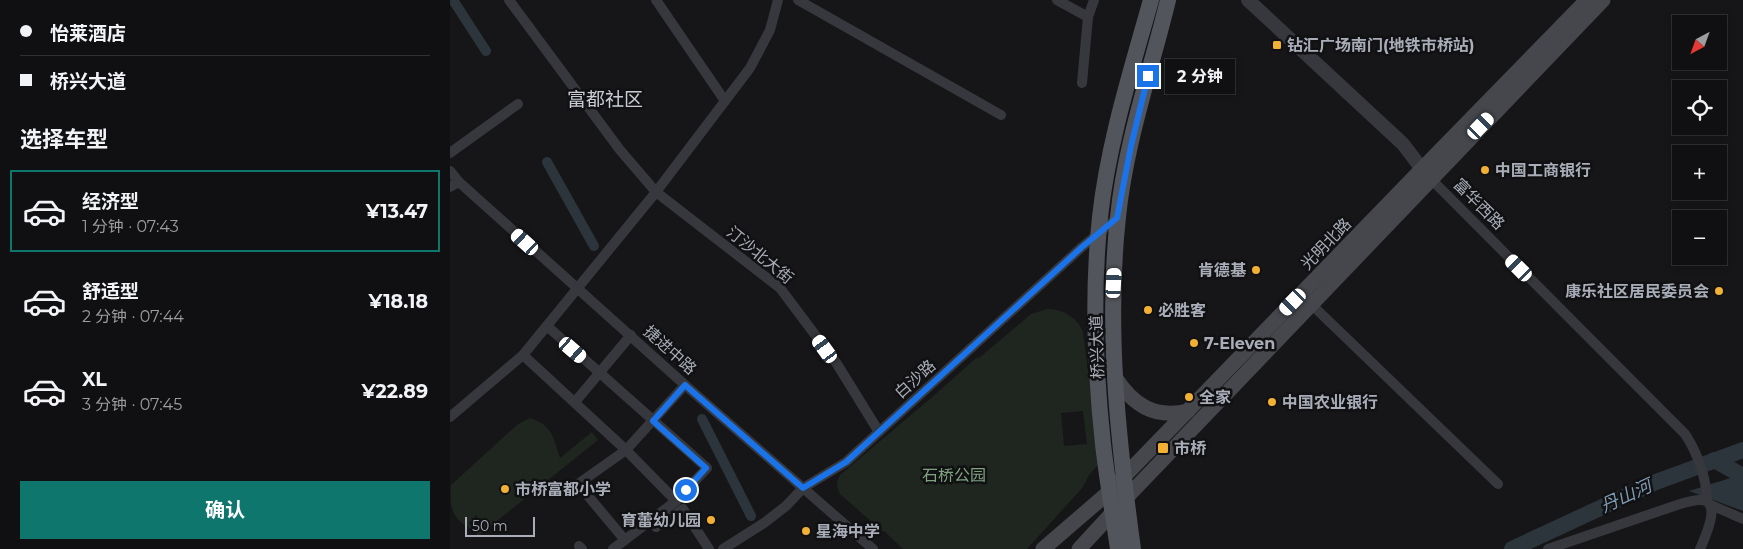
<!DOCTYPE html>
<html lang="zh">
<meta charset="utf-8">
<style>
body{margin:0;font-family:Montserrat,"Noto Sans SC",sans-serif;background:#1e1e20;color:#f1f3f6;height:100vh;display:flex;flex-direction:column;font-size:19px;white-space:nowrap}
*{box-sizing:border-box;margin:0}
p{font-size:16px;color:#9c9d9f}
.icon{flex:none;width:28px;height:28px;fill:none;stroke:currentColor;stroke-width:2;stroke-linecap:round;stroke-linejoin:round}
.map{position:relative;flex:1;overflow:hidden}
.panel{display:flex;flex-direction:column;background:#101012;width:450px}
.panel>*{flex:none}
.hud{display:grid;align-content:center;height:110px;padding:0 20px;background:#101012}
.needle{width:32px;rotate:221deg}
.tools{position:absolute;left:1222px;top:15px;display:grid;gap:10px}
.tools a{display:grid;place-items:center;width:55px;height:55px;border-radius:0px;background:#101012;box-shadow:0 2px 8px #0003,0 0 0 1px #303032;font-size:25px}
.scale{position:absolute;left:15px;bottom:12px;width:70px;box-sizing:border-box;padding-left:5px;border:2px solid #a8adb8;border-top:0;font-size:14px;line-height:18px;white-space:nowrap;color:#a8adb8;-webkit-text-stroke:4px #111113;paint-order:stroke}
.end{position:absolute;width:22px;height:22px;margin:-11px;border:6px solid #1a73e8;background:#fff;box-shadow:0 0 0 2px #fff}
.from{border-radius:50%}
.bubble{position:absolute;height:35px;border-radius:0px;background:#101012;box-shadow:0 2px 8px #0003,0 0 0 1px #303032;font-size:16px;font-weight:700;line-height:35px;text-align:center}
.car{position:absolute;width:15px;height:30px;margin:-15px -8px;border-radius:6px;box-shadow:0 0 4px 1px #0007;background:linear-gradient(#fff 24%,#345 0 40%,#fff 0 76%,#345 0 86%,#fff 0)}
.hud b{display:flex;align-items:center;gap:18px;height:48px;font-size:19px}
.hud b+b{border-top:1px solid #303032}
.hud i{width:12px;height:12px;background:#f1f3f6}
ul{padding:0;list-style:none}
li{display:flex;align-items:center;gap:15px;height:82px;margin:0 10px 8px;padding:0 10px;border:2px solid transparent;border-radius:0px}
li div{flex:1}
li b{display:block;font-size:19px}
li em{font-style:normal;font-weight:700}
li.selected{border-color:#0f766e}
li>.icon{width:45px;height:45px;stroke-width:1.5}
h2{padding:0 20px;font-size:22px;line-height:60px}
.button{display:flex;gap:10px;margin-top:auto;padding:10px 20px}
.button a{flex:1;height:58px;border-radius:0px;background:#0f766e;color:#fff;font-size:20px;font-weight:700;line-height:58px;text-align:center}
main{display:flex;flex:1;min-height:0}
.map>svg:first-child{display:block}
.green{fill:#1e261f;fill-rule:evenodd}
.water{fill:#2c353c}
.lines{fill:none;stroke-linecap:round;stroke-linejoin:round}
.canal{stroke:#2c353c;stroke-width:10}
.river{stroke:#2c353c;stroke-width:16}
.minor{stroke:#37383d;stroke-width:10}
.tertiary{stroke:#37383d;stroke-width:14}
.secondary{stroke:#45474d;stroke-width:15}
.primary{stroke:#53555c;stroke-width:16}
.route{stroke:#1a73e8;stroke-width:6}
.poi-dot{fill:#f2b134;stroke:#111113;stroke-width:2}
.labels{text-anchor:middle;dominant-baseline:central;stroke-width:5;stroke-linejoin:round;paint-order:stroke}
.poi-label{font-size:16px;font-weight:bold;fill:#a8adb8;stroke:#111113;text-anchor:start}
.street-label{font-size:16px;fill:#a8adb8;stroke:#111113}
.park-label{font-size:16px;fill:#7fa381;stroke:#111113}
.water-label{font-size:18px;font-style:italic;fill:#7f9bb3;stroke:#111113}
.quarter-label{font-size:19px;fill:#c9ccd4;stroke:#111113}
</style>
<main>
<section class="panel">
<div class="hud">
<b><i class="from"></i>怡莱酒店</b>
<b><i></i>桥兴大道</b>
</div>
<h2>选择车型</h2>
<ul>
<li class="selected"><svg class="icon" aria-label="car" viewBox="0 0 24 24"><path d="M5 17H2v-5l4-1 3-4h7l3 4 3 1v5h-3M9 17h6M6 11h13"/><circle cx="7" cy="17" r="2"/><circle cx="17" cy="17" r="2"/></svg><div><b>经济型</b><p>1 分钟 · 07:43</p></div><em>¥13.47</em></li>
<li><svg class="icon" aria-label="car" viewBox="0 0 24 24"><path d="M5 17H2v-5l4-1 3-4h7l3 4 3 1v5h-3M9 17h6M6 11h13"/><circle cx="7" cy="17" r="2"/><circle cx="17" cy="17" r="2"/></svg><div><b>舒适型</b><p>2 分钟 · 07:44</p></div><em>¥18.18</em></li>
<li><svg class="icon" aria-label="car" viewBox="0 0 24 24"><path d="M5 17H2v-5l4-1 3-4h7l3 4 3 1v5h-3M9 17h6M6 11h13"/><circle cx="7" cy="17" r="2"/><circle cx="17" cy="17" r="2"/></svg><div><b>XL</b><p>3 分钟 · 07:45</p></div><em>¥22.89</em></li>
</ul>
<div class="button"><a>确认</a></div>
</section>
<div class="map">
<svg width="1293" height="549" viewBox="0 0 1293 549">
<rect width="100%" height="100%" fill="#161618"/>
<g class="green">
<path d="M597,309c16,0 30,8 36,23l17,131 -11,12 -6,12 -56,62h-124l-19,-18h-2l-42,-37c-3,-9 -5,-9 0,-19l91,-77 45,-40h3l52,-44zM633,411l4,33 -23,2 -3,-33z"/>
<path d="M80,418c24,8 23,20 30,40l32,-26 6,8 -120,96c-5,-8 -9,-8 -16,-13 -12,-9 -12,-23 -11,-38l67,-61z"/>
</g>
<path class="water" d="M1293,474v37l-54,-20z"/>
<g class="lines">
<g class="canal">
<path d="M3,0l33,51"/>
<path d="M97,162l47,84"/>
<path d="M252,419l49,97"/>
</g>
<g class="river">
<path d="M1264,460l29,16"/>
<path d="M1062,549l144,-67 87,-32"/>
</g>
<g class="minor">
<path d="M59,0l111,150 36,42 124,96 57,76 42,68"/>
<path d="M206,0l69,101"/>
<path d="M348,0l203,115"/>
<path d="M607,0l31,17"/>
<path d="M632,83l6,-66 6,-17"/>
<path d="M0,153l68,-49"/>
<path d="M0,171l9,11 226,203 188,164"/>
<path d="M977,175l258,259c12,18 22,45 22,67"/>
<path d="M0,187l9,-5"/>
<path d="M861,304l187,180"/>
<path d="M97,326l160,142 -31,33"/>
<path d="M73,355l103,95 -48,34 47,56"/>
<path d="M125,402l56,-67"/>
<path d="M0,417l73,-62 133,-163 94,-124 20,-38 8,-30"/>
<path d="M1261,505l32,14"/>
<path d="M206,527l27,-18 26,40"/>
<path d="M129,546l3,3"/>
<path d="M163,549l63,-48 -50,-51 59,-65"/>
<path d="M273,549l41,-26 22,-17 17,-18 43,-26 236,-215 35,-29"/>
<path d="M1098,549l129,-44c7,-2 15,-5 23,-5 23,0 5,37 0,49"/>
</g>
<path class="tertiary" d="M798,0l155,144 19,25"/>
<g class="secondary">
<path d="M665,377c18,28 39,42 73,34"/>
<path d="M593,549l66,-57 313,-323 165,-169"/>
<path d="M629,549l48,-52 476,-497"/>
</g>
<g class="primary">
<path d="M668,549c-5,-35 -11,-70 -15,-105 -8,-74 -11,-152 -3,-227 8,-73 31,-146 51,-217"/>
<path d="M683,549c-15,-109 -27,-222 -15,-332 7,-72 33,-147 50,-217"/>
</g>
</g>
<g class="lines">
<path class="route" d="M236,490l20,-22 -53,-47 32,-36 118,103 43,-26 236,-215 35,-29 14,-72 17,-70"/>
</g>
<g class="poi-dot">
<rect x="822" y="40" width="10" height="10" rx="2.5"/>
<circle cx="1035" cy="170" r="5"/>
<circle cx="806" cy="270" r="5"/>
<circle cx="1269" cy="291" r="5"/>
<circle cx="698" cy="310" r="5"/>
<circle cx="744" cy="343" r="5"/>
<circle cx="739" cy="397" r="5"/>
<circle cx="822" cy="402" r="5"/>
<rect x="707" y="442" width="12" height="12" rx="2.5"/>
<circle cx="55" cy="489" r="5"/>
<circle cx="261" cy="520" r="5"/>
<circle cx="356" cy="531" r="5"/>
</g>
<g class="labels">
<g class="poi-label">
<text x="837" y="45">钻汇广场南门(地铁市桥站)</text>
<text x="1045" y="170">中国工商银行</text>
<text x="796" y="270" text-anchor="end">肯德基</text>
<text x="1259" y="291" text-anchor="end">康乐社区居民委员会</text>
<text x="708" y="310">必胜客</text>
<text x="754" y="343">7-Eleven</text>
<text x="749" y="397">全家</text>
<text x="832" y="402">中国农业银行</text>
<text x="724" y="448">市桥</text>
<text x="65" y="489">市桥富都小学</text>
<text x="251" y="520" text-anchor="end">育蕾幼儿园</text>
<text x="366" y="531">星海中学</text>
</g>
<g class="street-label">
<text transform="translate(1029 204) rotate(45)">富华西路</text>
<text transform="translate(876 244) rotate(-46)">光明北路</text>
<text transform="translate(310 255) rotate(39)">汀沙北大街</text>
<text transform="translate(647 347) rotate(-92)">桥兴大道</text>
<text transform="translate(220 350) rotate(42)">捷进中路</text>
<text transform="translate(465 379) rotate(-42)">白沙路</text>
</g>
<g class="park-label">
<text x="504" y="475">石桥公园</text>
</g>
<g class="water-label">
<text transform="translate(1176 496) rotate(-25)">丹山河</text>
</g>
<g class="quarter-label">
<text x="155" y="99">富都社区</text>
</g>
</g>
</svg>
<div class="tools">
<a><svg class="needle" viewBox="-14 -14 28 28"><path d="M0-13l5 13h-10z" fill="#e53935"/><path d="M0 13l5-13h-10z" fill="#9c9d9f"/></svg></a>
<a><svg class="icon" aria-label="locate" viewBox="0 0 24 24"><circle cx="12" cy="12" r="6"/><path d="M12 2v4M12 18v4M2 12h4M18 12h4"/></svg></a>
<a>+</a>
<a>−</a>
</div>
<div class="scale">50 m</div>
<i class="end from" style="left:236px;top:490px"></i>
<i class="end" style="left:698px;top:76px"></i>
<div class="bubble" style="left:715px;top:59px;width:70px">2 分钟</div>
<i class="car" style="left:1031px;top:126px;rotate:44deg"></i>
<i class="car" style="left:75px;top:242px;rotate:312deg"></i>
<i class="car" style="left:1069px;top:268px;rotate:315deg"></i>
<i class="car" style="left:664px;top:283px;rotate:3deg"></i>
<i class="car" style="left:843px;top:302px;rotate:224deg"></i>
<i class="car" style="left:375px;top:349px;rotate:324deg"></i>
<i class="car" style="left:123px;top:350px;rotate:131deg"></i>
</div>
</main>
